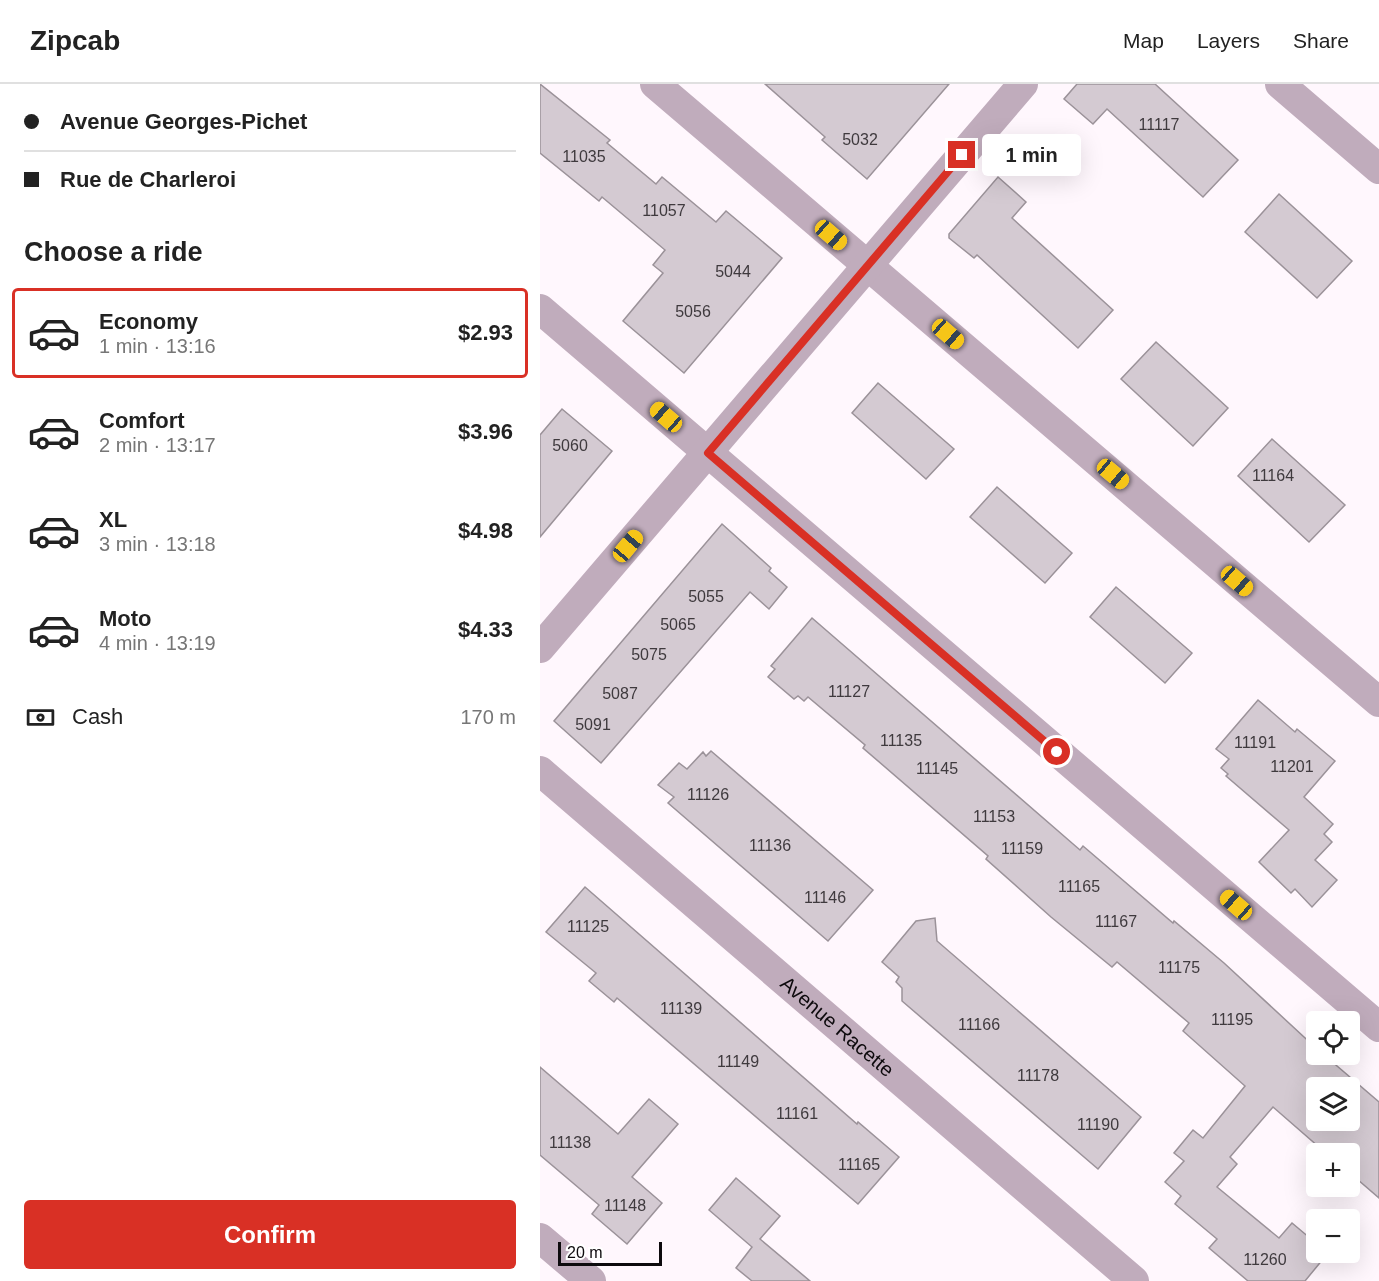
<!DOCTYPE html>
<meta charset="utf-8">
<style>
body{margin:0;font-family:Arial,sans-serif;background:#f6f6f6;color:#222;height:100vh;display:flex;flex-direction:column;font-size:22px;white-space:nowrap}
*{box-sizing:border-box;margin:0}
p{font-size:20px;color:#767676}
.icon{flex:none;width:33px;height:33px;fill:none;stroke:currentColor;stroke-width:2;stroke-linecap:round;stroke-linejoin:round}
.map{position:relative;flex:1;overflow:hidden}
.panel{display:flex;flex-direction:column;background:#fff;width:540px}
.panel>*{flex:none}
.hud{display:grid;align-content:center;height:132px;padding:0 24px;background:#fff}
.fabs{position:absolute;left:766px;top:927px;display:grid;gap:12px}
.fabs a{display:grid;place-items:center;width:54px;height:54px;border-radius:6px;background:#fff;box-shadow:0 6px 24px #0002;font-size:30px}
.scale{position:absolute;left:18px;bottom:15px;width:104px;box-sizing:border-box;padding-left:6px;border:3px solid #0d0a0d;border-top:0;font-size:16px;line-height:21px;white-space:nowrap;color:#0d0a0d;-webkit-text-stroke:4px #fff;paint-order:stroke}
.end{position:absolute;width:27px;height:27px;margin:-14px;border:8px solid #d93025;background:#fff;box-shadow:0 0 0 3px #fff}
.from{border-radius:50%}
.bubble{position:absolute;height:42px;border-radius:6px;background:#fff;box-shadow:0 6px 24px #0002;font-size:20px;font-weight:700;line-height:42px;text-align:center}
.car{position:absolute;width:18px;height:36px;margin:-18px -9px;border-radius:8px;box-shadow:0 0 4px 2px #0007;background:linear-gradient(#f5c518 24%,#345 0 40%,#f5c518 0 76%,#345 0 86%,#f5c518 0)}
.hud b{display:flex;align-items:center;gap:21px;height:57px;font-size:22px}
.hud b+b{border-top:2px solid #e0e0e0}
.hud i{width:15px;height:15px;background:#222}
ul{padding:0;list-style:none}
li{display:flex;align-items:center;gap:18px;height:90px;margin:0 12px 9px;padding:0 12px;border:3px solid transparent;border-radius:6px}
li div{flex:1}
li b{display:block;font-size:22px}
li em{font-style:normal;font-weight:700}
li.current{border-color:#d93025}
li>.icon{width:54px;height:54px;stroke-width:1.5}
h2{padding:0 24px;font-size:27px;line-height:72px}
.pay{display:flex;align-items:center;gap:15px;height:66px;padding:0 24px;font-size:22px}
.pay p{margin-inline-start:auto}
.action{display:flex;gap:12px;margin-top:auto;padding:12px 24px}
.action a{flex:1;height:69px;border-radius:6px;background:#d93025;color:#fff;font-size:24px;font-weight:700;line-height:69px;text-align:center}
header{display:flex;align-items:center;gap:36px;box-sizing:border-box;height:84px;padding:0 30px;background:#fff;border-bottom:2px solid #e0e0e0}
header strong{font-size:28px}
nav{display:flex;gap:33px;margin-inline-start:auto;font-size:21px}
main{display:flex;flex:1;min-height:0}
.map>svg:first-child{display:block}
.building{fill:#d4cad2;stroke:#9b9299;stroke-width:1.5;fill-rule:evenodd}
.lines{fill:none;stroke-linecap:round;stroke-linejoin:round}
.street{stroke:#c0acbc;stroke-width:30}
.route{stroke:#d93025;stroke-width:8}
.labels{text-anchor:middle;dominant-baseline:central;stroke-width:6;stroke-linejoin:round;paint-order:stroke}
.number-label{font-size:16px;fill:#3f3a3e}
.street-label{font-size:20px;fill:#0d0a0d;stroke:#fff}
</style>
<header>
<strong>Zipcab</strong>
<nav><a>Map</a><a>Layers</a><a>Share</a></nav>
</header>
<main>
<section class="panel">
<div class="hud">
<b><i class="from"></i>Avenue Georges-Pichet</b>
<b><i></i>Rue de Charleroi</b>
</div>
<h2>Choose a ride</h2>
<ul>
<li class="current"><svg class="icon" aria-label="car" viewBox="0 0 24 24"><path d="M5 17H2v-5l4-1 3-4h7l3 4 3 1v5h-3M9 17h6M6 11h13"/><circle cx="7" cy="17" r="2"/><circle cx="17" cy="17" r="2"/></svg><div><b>Economy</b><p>1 min · 13:16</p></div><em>$2.93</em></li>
<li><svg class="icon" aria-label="car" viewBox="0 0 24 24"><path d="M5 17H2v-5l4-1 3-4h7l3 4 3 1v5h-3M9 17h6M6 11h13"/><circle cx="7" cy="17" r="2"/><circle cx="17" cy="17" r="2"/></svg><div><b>Comfort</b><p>2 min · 13:17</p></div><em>$3.96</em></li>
<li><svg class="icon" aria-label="car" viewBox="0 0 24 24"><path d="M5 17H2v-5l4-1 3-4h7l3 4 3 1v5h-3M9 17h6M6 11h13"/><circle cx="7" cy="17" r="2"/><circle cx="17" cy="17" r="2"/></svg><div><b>XL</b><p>3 min · 13:18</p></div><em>$4.98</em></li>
<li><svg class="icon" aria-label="car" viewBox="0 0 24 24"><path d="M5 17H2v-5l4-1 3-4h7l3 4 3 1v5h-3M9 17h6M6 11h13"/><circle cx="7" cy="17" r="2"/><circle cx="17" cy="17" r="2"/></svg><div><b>Moto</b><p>4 min · 13:19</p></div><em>$4.33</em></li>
</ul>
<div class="pay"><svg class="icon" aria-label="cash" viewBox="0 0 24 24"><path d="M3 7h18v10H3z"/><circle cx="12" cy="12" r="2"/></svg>Cash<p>170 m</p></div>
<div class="action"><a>Confirm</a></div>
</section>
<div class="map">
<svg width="839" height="1197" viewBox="0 0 839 1197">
<rect width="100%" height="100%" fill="#fff7fd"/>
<g class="building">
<path d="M0,0l70,56 -3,3 49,41 6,-7 54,45 10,-11 56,47 -98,115 -61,-52 40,-48 -10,-8 12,-15 -63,-53 -3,4 -59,-48z"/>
<path d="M225,0h184l-82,95 -45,-39 3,-3z"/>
<path d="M537,0h78l83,76 -35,37 -96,-88 -14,15 -29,-25z"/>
<path d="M458,93l28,25 -14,16 101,92 -35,38 -101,-93 -3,3 -25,-20v-4z"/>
<path d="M739,110l73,67 -35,37 -72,-66z"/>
<path d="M616,258l72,66 -35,38 -72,-67z"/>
<path d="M338,299l76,66 -28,30 -74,-66z"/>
<path d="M22,325l50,42 -72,86v-102z"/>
<path d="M732,355l73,66 -36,37 -71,-66z"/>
<path d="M457,403l75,66 -27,30 -75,-66z"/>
<path d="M182,440l49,44 -2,3 18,16 -18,22 -19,-17 -149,171 -47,-42z"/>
<path d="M576,503l76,66 -27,30 -75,-66z"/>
<path d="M272,534l268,232 3,-4 90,77 1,-2 50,42 93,86v5h6l56,48v96l-29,-25v-19h-23l-54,-47 -43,50 7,7 -20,23 62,51 13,-15 25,21v8l11,1 -23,28h-57l-39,-33 8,-9 -42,-35 6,-8 -16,-14 19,-21 -10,-8 19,-23 10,8 42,-52 -62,-55 6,-8 -72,-61 -5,5 -61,-50 -65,-58 2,-3 -125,-108 2,-3 -57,-48 -4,4 -6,-5 -4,3 -26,-22 7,-8 -4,-3zM777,1004h33v32h-33z"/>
<path d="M718,616l37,32 2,-3 38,32 -31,36 29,27 -9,10 8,8 -17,18 22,20 -25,27 -17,-18 -4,4 -32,-31 30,-32 -63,-54 2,-2 -7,-6 8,-9 -13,-10z"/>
<path d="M171,667l162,139 -45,51 -160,-138 6,-6 -16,-12 21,-22 8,6 16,-17 3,4z"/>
<path d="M45,803l272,237 1,-2 41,35 -41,47 -241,-206 -3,4 -25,-21 7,-8 -50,-41z"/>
<path d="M395,834l2,23 204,176 -43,52 -196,-168v-13l-6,-6 3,-5 -17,-15 34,-41z"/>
<path d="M0,983l78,67 31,-35 29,25 -46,53 30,26 -35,41 -35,-30 7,-9 -59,-50z"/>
<path d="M196,1094l44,38 -20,23 50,42h-58l-16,-13 16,-21 -43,-37z"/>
</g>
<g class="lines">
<g class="street">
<path d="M115,0l724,618"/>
<path d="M740,0l99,85"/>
<path d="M0,225l839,718"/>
<path d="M0,564l483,-564"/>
<path id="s1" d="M0,687l594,510"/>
<path d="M0,1154l51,43"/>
</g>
</g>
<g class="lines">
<path class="route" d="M422,71l-254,298 349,299"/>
</g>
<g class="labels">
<g class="number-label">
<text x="619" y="40">11117</text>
<text x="320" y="55">5032</text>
<text x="44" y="72">11035</text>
<text x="124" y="126">11057</text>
<text x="193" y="187">5044</text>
<text x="153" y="227">5056</text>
<text x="30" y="361">5060</text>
<text x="733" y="391">11164</text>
<text x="166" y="512">5055</text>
<text x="138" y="540">5065</text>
<text x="109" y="570">5075</text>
<text x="309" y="607">11127</text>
<text x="80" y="609">5087</text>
<text x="53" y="640">5091</text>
<text x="361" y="656">11135</text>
<text x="715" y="658">11191</text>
<text x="752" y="682">11201</text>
<text x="397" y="684">11145</text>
<text x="168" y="710">11126</text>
<text x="454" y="732">11153</text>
<text x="230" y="761">11136</text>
<text x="482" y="764">11159</text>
<text x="539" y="802">11165</text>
<text x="285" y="813">11146</text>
<text x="576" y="837">11167</text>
<text x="48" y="842">11125</text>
<text x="639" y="883">11175</text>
<text x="141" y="924">11139</text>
<text x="692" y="935">11195</text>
<text x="439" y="940">11166</text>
<text x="198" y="977">11149</text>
<text x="498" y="991">11178</text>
<text x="257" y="1029">11161</text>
<text x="558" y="1040">11190</text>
<text x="30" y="1058">11138</text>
<text x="319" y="1080">11165</text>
<text x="85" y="1121">11148</text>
<text x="725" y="1175">11260</text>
</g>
<g class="street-label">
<text stroke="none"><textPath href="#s1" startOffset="392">Avenue Racette</textPath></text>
</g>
</g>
</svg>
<div class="fabs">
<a><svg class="icon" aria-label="locate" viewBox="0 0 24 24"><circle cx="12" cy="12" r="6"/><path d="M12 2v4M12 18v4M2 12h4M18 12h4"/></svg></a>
<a><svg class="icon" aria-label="layers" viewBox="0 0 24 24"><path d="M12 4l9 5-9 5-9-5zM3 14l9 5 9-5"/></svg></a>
<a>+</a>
<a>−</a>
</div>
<div class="scale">20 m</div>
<i class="end from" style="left:517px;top:668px"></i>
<i class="end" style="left:422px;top:71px"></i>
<div class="bubble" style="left:442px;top:50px;width:99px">1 min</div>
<i class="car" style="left:291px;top:151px;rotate:131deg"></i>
<i class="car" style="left:408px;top:250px;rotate:131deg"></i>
<i class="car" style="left:126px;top:333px;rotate:311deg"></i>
<i class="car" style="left:573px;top:390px;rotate:130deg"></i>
<i class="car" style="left:88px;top:462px;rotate:40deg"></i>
<i class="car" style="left:697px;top:497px;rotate:131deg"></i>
<i class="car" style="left:696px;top:821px;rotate:311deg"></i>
</div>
</main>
